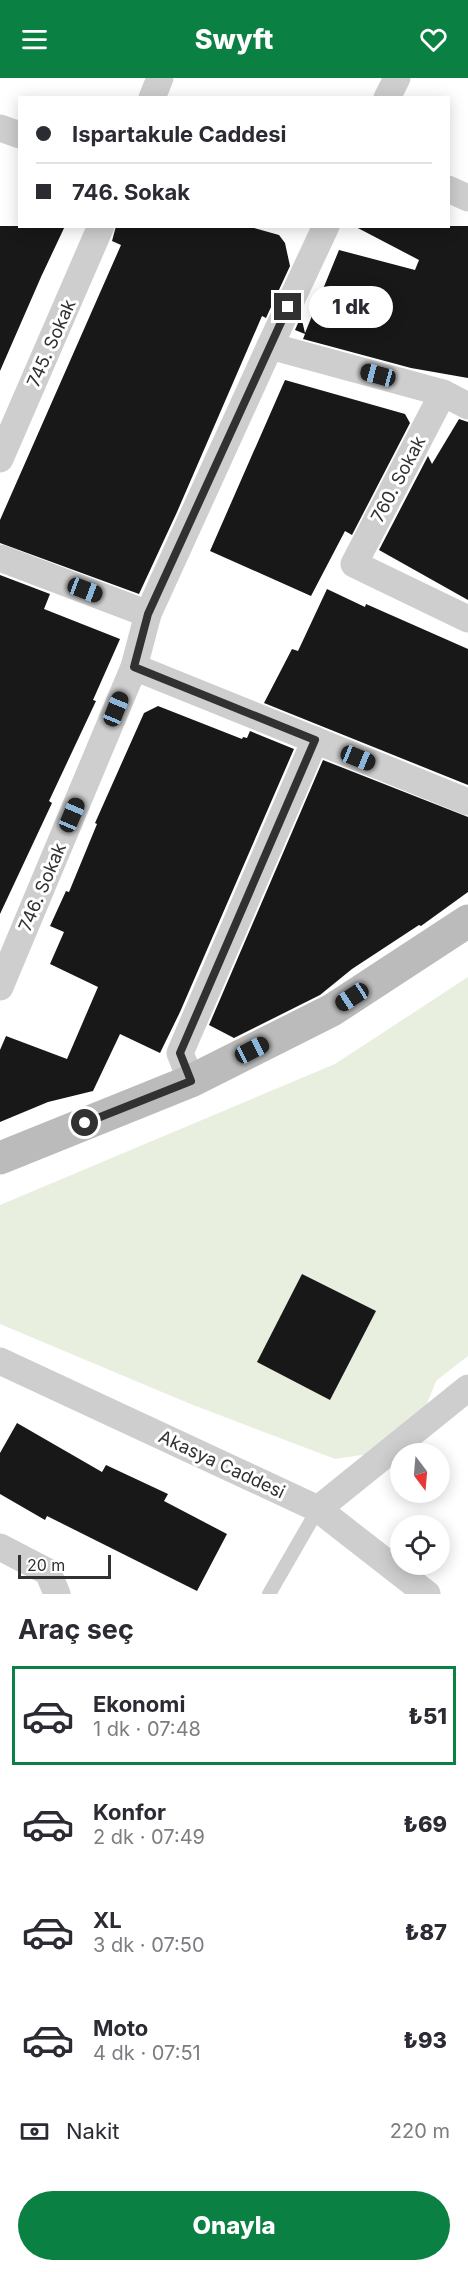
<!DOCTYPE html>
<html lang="tr">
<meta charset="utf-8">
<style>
body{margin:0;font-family:Inter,sans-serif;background:#f2f2f3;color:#2b2b33;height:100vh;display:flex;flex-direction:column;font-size:22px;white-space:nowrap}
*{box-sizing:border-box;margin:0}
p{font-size:20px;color:#7c7c81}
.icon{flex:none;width:33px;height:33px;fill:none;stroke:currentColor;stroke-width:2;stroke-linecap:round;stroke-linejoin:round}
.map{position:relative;height:1516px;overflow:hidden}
.details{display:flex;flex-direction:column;background:#fff;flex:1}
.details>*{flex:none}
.banner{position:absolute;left:18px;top:18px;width:432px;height:132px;border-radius:0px;box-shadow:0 3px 15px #0003;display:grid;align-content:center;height:132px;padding:0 18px;background:#fff}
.needle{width:39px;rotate:164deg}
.buttons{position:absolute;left:390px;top:1365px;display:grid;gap:12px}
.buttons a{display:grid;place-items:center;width:60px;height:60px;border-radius:50%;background:#fff;box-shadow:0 3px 15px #0003;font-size:30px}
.scale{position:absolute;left:18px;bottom:15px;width:93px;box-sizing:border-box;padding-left:6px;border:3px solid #313131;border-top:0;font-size:16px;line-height:21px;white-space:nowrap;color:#313131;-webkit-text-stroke:4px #fff;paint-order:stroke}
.end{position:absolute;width:27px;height:27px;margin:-14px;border:8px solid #313131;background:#fff;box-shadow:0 0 0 3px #fff}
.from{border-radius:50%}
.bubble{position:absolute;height:42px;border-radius:21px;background:#fff;box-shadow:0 3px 15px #0003;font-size:20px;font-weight:800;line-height:42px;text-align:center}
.car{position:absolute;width:18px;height:36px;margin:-18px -9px;border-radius:8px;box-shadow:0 0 4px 2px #0007;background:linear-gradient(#222 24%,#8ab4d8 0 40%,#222 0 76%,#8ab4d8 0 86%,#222 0)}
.banner b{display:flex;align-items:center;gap:21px;height:57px;font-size:22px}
.banner b+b{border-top:2px solid #e1e1e2}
.banner i{width:15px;height:15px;background:#2b2b33}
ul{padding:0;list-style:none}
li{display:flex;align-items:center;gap:18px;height:99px;margin:0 12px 9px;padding:0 6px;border:3px solid transparent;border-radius:0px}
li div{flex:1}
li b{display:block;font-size:22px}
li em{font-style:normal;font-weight:800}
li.on{border-color:#0b8043}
li>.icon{width:54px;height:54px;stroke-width:1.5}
h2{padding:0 18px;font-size:27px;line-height:72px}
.pay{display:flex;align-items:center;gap:15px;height:66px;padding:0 18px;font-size:22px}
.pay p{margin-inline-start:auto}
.cta{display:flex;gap:12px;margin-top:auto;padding:12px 18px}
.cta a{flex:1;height:69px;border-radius:36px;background:#0b8043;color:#fff;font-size:24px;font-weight:800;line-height:69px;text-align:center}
header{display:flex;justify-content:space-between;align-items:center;height:78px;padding:0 18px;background:#0b8043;color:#fff;font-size:27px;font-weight:800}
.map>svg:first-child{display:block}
.green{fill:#e8efdf}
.building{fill:#181818}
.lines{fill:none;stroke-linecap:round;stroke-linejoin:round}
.lane{stroke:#cecece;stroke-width:14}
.street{stroke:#cecece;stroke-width:27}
.secondary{stroke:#bbb;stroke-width:33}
.route{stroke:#313131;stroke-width:8}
.labels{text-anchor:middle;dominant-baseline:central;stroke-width:6;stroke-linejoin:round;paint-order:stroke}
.street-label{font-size:18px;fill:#313131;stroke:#fff}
</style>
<header><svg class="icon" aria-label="menu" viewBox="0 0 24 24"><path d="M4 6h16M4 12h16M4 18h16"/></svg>Swyft<svg class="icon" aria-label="heart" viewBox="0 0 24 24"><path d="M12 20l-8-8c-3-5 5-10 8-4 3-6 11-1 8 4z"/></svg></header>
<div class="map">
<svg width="468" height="1516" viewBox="0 0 468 1516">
<rect width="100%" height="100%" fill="#fff"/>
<path class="green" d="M468,899v379l-32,25 -9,23 -59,50 -33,5 -147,-56 -188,-79v-119l335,-141z"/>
<g class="building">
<path d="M0,148h65l-24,51 -41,94z"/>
<path d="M116,148h131l32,9 6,8 5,23 -24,52 -4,-2 -85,196 -38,82 -139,-51v-23l121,-275 -9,-4z"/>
<path d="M354,148h114v152l-57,-10 -108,-29 2,-5 -10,-4 6,-14 4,17 34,-83 76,20 4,-10z"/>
<path d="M285,302l120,34 5,9 -58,112 -7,-4 -34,65 -101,-45z"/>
<path d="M459,341l9,3v178l-89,-50 49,-94 4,8z"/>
<path d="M0,497l50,19 -6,15 76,30 -27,61 3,1 -47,100 3,2 -52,111z"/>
<path d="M327,511l38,18 1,-3 102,45v136l-204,-82 28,-54 6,2z"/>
<path d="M158,628l84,33 1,-2 4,1 3,-7 44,18 -114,263 -20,41 -40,-19 -27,57 -45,11 -48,20v-72l6,-14 61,23 31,-72 -48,-23 14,-32 -14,-6 16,-35 3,1 28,-68 -2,-1 49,-110z"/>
<path d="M323,682l145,57v75l-47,34 -2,-1 -67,44 -32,26 -86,43 -25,-13z"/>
<path d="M302,1196l74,37 -46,89 -73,-38z"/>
<path d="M17,1345l85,49 4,-7 62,29 -4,7 63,33 -30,57 -150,-75 -2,4 -45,-26v-41z"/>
</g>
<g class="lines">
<path class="lane" d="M269,1516l49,-85"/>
<g class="street">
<path d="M152,20l8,-20"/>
<path d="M387,20l10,-20"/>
<path d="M0,50l20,7"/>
<path d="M448,111l20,9"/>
<path d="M270,268l173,47 25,13"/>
<path d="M443,315l-89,171 114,55"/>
<path d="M0,381l101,-233"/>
<path d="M0,480l148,56"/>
<path d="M134,589l334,135"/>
<path d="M0,909l134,-320 14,-53 122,-268 56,-120"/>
<path d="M191,1003l-11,-28 135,-313"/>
<path d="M0,1283l318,148 109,85"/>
<path d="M318,1431l150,-121"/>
<path d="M0,1469l48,25 9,22"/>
</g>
<path class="secondary" d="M0,1080l191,-77 141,-71 136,-89"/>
</g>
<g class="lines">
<path class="route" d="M85,1045l106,-42 -11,-28 135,-313 -181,-73 14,-53 140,-307"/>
</g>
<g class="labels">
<g class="street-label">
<text transform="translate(51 265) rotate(-66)">745. Sokak</text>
<text transform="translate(398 401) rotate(-62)">760. Sokak</text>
<text transform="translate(42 809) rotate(-67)">746. Sokak</text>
<text transform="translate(222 1386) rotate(25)">Akasya Caddesi</text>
</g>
</g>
</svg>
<div class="buttons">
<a><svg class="needle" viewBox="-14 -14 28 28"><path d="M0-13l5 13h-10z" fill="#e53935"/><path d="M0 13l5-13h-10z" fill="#7c7c81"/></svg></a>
<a><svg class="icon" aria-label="locate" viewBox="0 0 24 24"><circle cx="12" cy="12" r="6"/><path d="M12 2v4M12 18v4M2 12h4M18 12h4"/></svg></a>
</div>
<div class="scale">20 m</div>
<i class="end from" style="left:85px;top:1045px"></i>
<i class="end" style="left:288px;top:229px"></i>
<div class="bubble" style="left:309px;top:208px;width:84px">1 dk</div>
<i class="car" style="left:378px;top:297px;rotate:285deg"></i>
<i class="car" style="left:85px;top:512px;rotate:111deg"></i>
<i class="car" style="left:116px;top:631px;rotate:22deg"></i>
<i class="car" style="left:358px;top:680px;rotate:112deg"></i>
<i class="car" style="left:72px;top:737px;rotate:23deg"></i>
<i class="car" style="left:352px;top:919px;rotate:237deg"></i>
<i class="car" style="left:252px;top:972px;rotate:63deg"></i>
<div class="banner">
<b><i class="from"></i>Ispartakule Caddesi</b>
<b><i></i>746. Sokak</b>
</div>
</div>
<section class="details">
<h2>Araç seç</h2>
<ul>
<li class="on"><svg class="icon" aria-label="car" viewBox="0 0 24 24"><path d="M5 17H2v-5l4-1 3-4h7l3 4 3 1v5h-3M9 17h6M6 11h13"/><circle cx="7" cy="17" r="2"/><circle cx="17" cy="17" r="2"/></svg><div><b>Ekonomi</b><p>1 dk · 07:48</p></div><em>₺51</em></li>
<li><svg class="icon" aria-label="car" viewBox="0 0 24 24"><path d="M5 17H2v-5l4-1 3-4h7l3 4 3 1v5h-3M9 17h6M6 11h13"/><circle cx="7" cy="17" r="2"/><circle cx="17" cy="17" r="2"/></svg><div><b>Konfor</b><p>2 dk · 07:49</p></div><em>₺69</em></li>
<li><svg class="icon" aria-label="car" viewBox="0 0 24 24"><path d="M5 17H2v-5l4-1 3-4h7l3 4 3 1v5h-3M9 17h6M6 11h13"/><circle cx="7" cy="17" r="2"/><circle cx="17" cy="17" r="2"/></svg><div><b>XL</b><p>3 dk · 07:50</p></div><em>₺87</em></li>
<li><svg class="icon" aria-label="car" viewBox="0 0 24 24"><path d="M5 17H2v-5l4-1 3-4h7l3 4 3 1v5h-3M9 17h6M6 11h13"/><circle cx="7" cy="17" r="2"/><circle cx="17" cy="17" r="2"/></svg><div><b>Moto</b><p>4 dk · 07:51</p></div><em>₺93</em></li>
</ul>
<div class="pay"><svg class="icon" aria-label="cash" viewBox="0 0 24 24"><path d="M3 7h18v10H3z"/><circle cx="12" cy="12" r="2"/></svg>Nakit<p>220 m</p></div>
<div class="cta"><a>Onayla</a></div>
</section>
